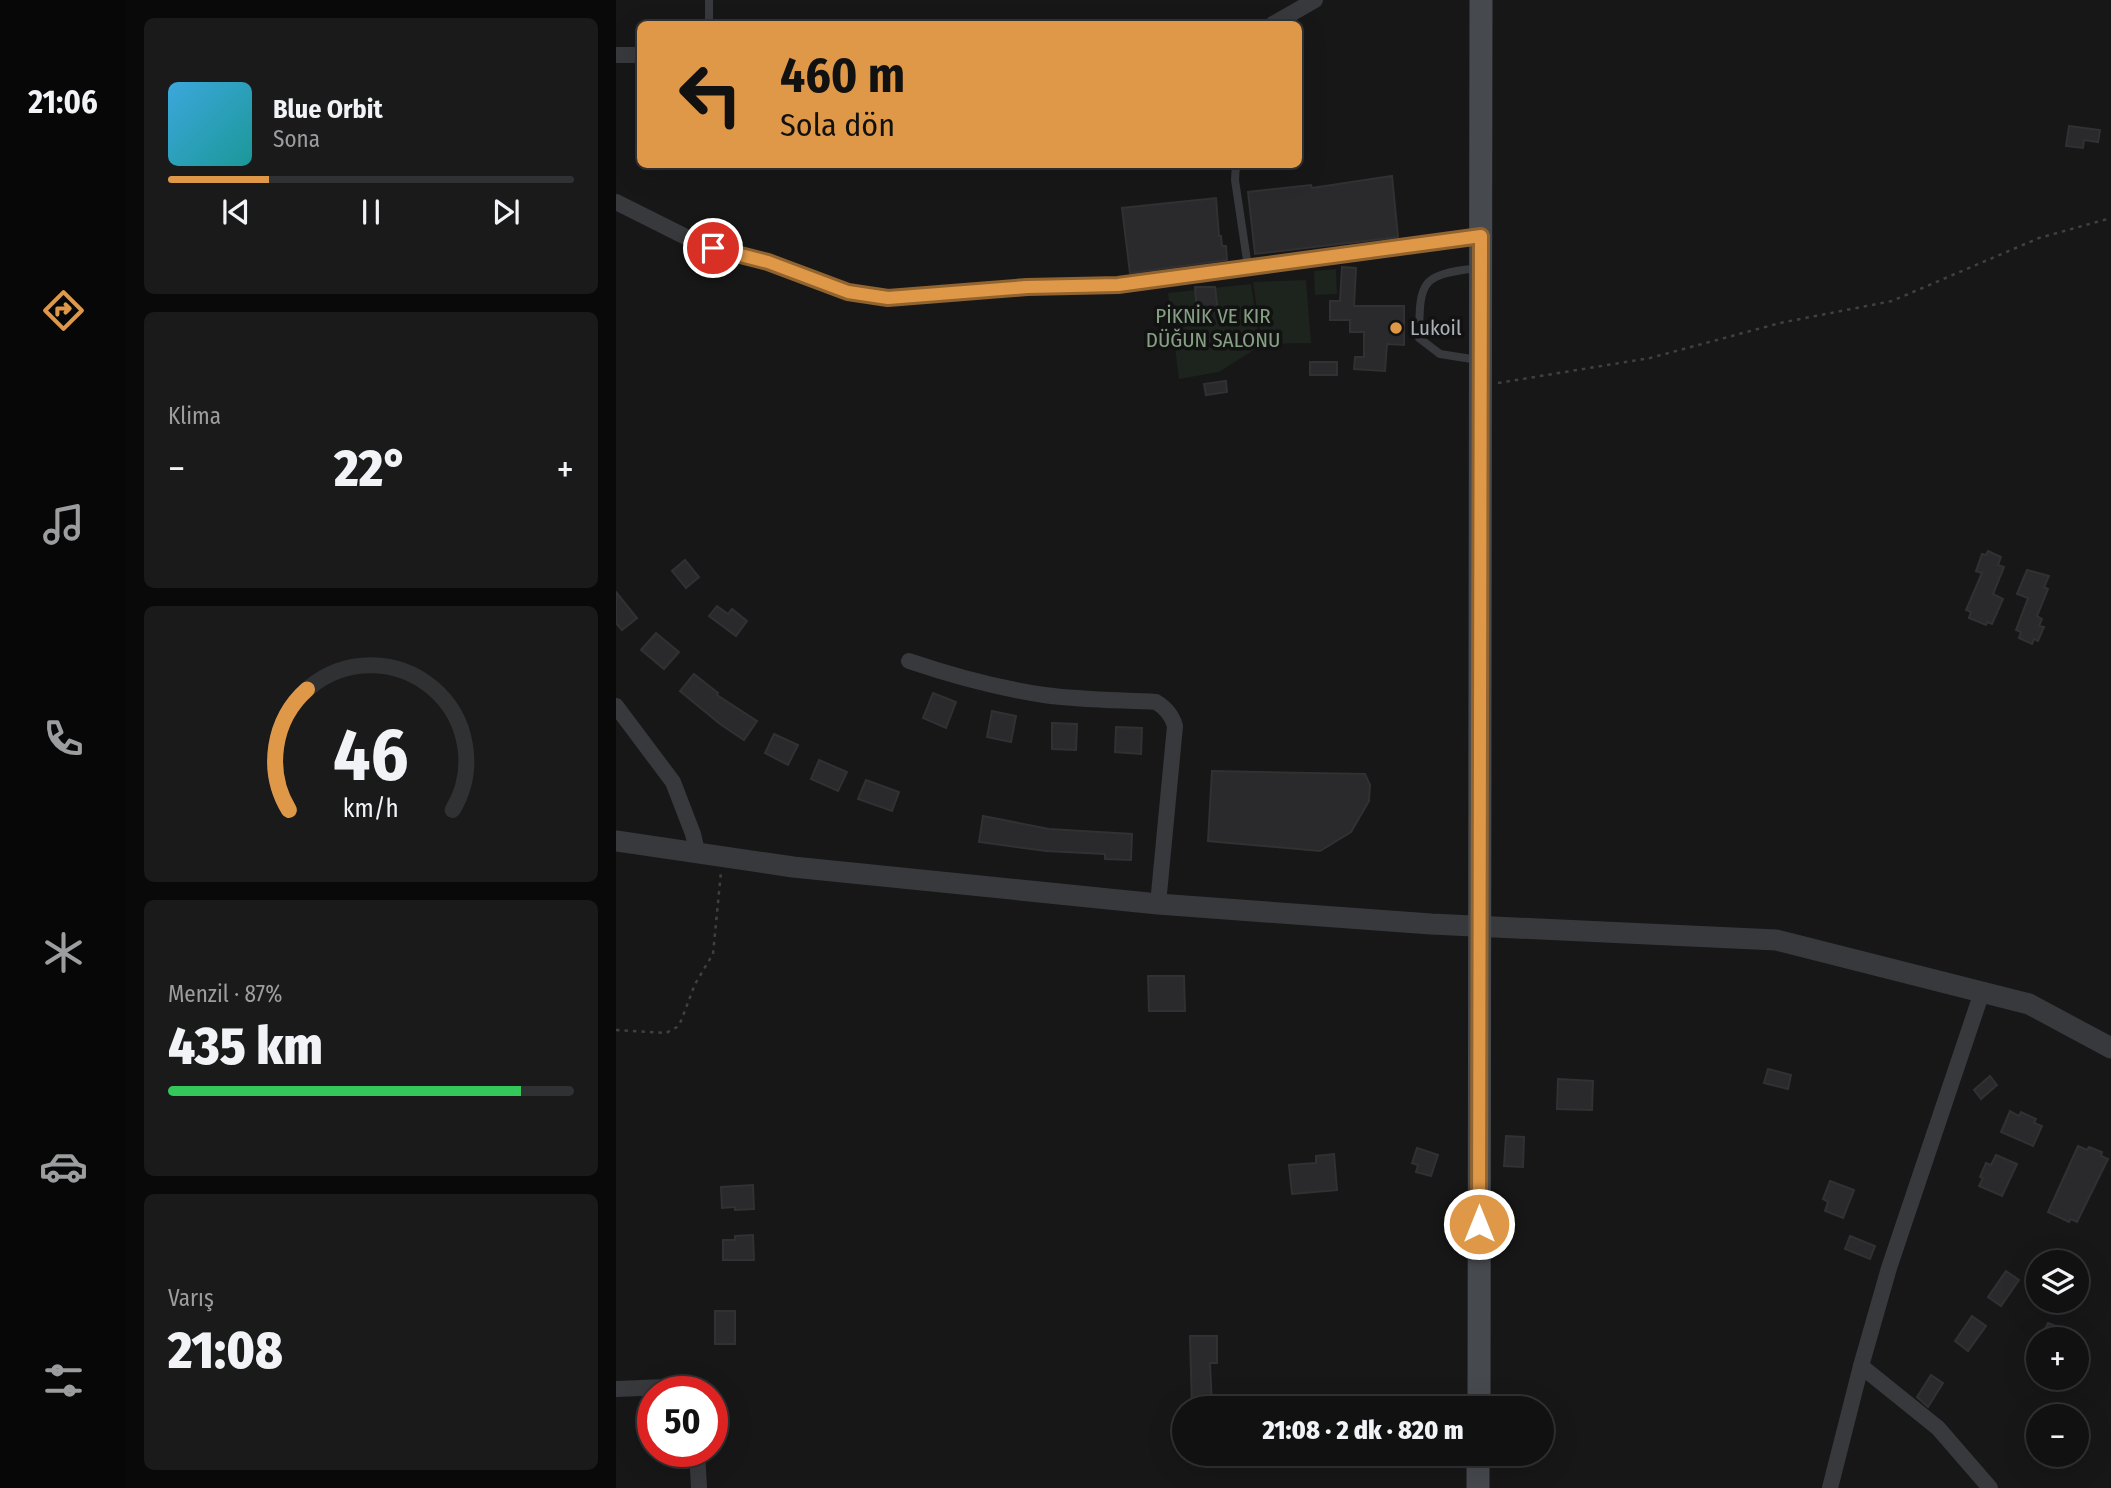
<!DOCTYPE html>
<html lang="tr">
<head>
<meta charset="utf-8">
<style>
  :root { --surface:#111112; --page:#1a1a1b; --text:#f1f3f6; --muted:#9c9d9f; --line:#303132; --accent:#df9848 }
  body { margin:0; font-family:"Fira Sans Condensed",sans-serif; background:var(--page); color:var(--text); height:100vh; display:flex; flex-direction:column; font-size:26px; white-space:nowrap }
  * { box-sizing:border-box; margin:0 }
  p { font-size:23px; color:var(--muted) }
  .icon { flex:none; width:38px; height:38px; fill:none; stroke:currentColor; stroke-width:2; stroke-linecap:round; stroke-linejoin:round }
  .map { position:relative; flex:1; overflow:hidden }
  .panel { display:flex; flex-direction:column; gap:18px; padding:18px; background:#09090a; width:490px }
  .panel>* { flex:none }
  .hud { position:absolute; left:21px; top:21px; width:665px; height:147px; border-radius:10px; box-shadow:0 7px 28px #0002,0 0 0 2px var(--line); background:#df9848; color:#111; overflow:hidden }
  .controls { position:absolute; left:1410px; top:1250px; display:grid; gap:14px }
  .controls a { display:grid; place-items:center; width:63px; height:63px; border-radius:50%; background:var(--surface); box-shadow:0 7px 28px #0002,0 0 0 2px var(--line); font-size:35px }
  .speed { position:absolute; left:21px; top:1376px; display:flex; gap:14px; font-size:35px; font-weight:700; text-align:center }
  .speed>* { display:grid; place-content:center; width:91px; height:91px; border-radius:50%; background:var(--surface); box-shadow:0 7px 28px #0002,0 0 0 2px var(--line); line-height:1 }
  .speed .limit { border:10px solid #d22; background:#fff; color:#111 }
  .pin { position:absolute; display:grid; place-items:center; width:60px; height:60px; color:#fff; margin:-30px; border:4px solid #fff; border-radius:50%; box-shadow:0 2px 7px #0007 }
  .me { position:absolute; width:77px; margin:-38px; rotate:0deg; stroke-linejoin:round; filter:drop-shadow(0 0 5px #0008) }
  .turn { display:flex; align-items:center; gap:24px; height:147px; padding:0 28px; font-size:32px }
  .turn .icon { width:91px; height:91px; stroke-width:2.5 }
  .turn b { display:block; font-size:49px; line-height:60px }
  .big { font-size:52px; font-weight:800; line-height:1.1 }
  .panel .card { flex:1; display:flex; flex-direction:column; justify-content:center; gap:10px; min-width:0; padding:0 24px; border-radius:10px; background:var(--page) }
  .panel .dial { align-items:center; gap:0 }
  .dial svg { height:182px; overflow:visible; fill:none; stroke:var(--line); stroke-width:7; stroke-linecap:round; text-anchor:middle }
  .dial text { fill:var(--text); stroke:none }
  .song { display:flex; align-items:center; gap:21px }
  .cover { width:84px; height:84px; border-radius:10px; background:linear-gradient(135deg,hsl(200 70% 55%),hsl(180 70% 35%)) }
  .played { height:7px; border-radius:4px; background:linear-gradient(90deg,var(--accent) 25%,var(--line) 25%) }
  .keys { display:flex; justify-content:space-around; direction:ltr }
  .heat { display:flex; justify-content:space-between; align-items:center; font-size:38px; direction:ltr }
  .charge { height:10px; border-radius:5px; background:linear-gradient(90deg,#34c759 87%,var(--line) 0) }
  .trip { position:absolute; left:556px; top:1396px; width:382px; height:70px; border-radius:35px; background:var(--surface); box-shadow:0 7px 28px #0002,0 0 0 2px var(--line); font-weight:800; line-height:70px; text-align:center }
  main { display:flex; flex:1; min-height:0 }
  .dock { display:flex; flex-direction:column; width:126px; justify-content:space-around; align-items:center; background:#070707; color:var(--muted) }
  .dock .icon { width:49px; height:49px }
  .dock .on { color:var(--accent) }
  .dock b { font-size:32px; color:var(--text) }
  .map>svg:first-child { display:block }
  .green { fill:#1d231d }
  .building { fill:#2a2a2c; stroke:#313134; stroke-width:2 }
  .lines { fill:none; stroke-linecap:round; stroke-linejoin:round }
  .path { stroke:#3e4044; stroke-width:2.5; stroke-dasharray:3.5 5; stroke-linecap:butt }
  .service { stroke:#38393d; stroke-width:8 }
  .minor { stroke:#38393d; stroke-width:16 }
  .tertiary { stroke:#38393d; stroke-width:21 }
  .secondary { stroke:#46494d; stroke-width:23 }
  .route-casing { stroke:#91632f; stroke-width:18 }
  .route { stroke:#df9848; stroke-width:12 }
  .poi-dot { fill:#df9848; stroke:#121213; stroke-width:2.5 }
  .labels { text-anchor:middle; stroke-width:7; stroke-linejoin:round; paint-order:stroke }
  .park-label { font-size:21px; fill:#85a083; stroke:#121213 }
  .poi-label { font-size:21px; fill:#aab0b7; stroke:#121213; text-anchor:start }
</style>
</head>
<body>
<main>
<nav class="dock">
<b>21:06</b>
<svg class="icon on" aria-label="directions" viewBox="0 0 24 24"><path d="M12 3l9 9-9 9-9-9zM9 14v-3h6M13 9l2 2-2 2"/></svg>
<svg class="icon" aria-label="music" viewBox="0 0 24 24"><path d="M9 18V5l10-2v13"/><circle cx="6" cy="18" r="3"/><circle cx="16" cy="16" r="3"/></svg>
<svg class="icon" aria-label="phone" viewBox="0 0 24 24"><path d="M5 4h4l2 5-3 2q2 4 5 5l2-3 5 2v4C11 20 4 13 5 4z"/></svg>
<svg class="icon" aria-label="climate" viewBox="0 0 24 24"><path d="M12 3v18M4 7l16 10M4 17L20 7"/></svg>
<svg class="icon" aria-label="car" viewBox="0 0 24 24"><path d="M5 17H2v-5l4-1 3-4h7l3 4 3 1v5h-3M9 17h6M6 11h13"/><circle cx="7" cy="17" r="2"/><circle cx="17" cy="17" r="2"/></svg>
<svg class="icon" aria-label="filters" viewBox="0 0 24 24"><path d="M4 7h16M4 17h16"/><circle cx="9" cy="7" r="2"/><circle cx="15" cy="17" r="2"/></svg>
</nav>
<section class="panel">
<div class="card">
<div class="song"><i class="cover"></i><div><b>Blue Orbit</b><p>Sona</p></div></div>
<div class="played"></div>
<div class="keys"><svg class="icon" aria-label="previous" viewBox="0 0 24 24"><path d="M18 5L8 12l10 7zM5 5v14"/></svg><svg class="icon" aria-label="pause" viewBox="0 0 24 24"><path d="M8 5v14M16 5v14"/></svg><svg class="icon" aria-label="next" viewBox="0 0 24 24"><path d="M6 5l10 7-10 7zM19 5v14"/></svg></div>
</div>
<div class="card"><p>Klima</p>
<div class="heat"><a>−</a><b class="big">22°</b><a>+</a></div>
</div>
<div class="card dial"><svg viewBox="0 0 100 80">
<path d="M14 69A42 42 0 1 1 86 69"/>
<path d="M14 69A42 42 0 0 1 22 16" stroke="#df9848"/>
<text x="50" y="56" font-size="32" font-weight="700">46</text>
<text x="50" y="72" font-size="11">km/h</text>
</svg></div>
<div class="card"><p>Menzil · 87%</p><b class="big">435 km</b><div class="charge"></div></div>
<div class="card"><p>Varış</p><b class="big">21:08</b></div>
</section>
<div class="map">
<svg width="1495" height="1488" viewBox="0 0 1495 1488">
  <rect width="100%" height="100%" fill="#171718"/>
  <g class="green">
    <polygon points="720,269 721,294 699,295 698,271"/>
    <polygon points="690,280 695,343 646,344 637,282"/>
    <polygon points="635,284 644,346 603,372 563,379 552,293"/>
  </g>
  <g class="building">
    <polygon points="1453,126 1484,130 1482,142 1468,140 1467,148 1450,146"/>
    <polygon points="776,176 782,237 639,254 632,192 695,185 696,188"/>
    <polygon points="600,198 603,236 605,236 606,246 610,246 611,260 514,273 506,208"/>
    <polygon points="726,267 740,268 738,306 788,306 788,345 771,344 769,371 738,369 739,357 748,357 748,332 734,332 734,320 714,320 714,301 724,301"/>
    <polygon points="579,287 599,287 602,312 581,314"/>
    <rect x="694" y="362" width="27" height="13"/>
    <polygon points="610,381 611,392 590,395 588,384"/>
    <polygon points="1372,551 1385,557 1382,565 1388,567 1377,594 1387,599 1376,624 1371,622 1370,625 1353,618 1355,612 1350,610 1366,573 1360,571 1366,554 1370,555"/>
    <polygon points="69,560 83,577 70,588 56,571"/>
    <polygon points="1411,570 1433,576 1428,587 1432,589 1421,616 1426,619 1423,626 1428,627 1422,641 1418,639 1416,644 1403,638 1405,632 1400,630 1412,598 1401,594"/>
    <polygon points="0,592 21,618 6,630 0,623"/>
    <polygon points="101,606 112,614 116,609 131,621 120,636 93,616"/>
    <polygon points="40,633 63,652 48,669 25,650"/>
    <polygon points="78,674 102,693 101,695 141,721 128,740 104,724 64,691"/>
    <polygon points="317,693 340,702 330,728 307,718"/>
    <polygon points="376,711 400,716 395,742 371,737"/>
    <polygon points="436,723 461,724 460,750 436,749"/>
    <polygon points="500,727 526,728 525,754 499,752"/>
    <polygon points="158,734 182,745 172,765 149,753"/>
    <polygon points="203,760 231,772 222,791 195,779"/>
    <polygon points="596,771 749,774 754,785 753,801 735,832 704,851 592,841"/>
    <polygon points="250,780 283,792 276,811 242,799"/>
    <polygon points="367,816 433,829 516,834 515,860 489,859 489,854 430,851 363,842"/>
    <polygon points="532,976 568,976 569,1011 533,1011"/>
    <polygon points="1152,1069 1175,1075 1172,1089 1148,1083"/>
    <polygon points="1374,1076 1381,1085 1365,1099 1358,1090"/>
    <polygon points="942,1079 977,1081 976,1110 941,1109"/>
    <polygon points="1394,1111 1403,1116 1405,1112 1420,1119 1418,1123 1426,1126 1417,1146 1385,1132"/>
    <polygon points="890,1136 908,1137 907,1167 888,1166"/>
    <polygon points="1462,1146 1471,1150 1473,1147 1486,1152 1485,1156 1492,1159 1461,1222 1455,1219 1453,1222 1432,1212"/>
    <polygon points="801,1148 822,1155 815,1176 800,1172 802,1165 796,1163"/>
    <polygon points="718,1154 721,1190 676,1194 673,1165 700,1163 700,1156"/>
    <polygon points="1380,1155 1401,1164 1386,1196 1363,1186 1367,1178 1364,1177 1370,1163 1375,1165"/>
    <polygon points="1214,1181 1238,1190 1227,1218 1209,1211 1212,1202 1207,1199"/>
    <polygon points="137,1185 138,1209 119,1210 119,1207 106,1208 105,1187"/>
    <polygon points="137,1235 138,1260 107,1260 107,1240 119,1240 119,1236"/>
    <polygon points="1234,1236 1259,1246 1254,1259 1229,1249"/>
    <polygon points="1390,1271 1403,1280 1385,1306 1372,1297"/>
    <rect x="99" y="1311" width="20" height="33"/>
    <polygon points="1356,1316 1370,1326 1352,1351 1339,1341"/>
    <polygon points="1432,1323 1450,1330 1446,1339 1424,1339"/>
    <polygon points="574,1336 601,1336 601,1363 594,1363 596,1408 576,1408"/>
    <polygon points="1315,1375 1327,1383 1312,1407 1301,1397"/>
  </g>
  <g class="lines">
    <g class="path">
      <polyline points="882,383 1034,358 1164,323 1276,301 1423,238 1495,218"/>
      <polyline points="0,1030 50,1033 61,1027 65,1021 79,984 97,954 105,872"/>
    </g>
    <g class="service">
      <polyline points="93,24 93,0"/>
      <polyline points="620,164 619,180 632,267"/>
      <path d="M862,360L824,354L803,338C804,281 803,275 862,268"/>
    </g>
    <g class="minor">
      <polyline points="657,24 699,0"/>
      <polyline points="0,55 24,55"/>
      <polyline points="0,202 84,244 152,262 232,292 272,298 411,287 502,285 865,236"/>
      <path d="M293,661C337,676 382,688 428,695C465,700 503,700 540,702C550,708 556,715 559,726L542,904"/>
      <polyline points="0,706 57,782 77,834 82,855"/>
      <polyline points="1245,1366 1273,1268 1366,992"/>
      <polyline points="0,1389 74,1386 75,1391"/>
      <polyline points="81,1451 83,1488"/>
      <polyline points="1214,1488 1245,1366 1322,1428 1374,1488"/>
    </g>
    <polyline class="tertiary" points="0,841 177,867 542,904 815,924 1160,940 1413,1004 1495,1048"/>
    <g class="secondary">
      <polyline points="863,1409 865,0"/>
      <polyline points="862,1488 862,1454"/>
    </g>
  </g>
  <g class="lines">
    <defs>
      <polyline id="route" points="97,248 152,262 232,292 272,298 411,287 502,285 865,236 863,1224"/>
    </defs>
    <use href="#route" class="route-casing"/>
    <use href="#route" class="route"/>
  </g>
  <circle class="poi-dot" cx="780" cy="328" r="7"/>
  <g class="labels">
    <g class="park-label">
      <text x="597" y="323">PİKNİK VE KIR<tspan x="597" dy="24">DÜĞUN SALONU</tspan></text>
    </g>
    <g class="poi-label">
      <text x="794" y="335">Lukoil</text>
    </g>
  </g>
</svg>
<div class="controls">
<a><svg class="icon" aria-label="layers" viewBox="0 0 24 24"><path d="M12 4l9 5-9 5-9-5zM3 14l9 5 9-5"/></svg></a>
<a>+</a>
<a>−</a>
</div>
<div class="speed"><div class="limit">50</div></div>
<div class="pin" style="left:97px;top:248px;background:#d93025"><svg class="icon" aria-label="arrive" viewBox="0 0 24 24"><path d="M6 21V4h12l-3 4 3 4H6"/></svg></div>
<svg class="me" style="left:863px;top:1224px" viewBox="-20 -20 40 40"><circle r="17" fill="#df9848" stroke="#fff" stroke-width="3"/><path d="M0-11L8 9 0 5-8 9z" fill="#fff"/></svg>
<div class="trip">21:08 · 2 dk · 820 m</div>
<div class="hud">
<div class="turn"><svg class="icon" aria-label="left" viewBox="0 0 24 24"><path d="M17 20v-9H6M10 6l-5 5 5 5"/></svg><div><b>460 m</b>Sola dön</div></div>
</div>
</div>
</main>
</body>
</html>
